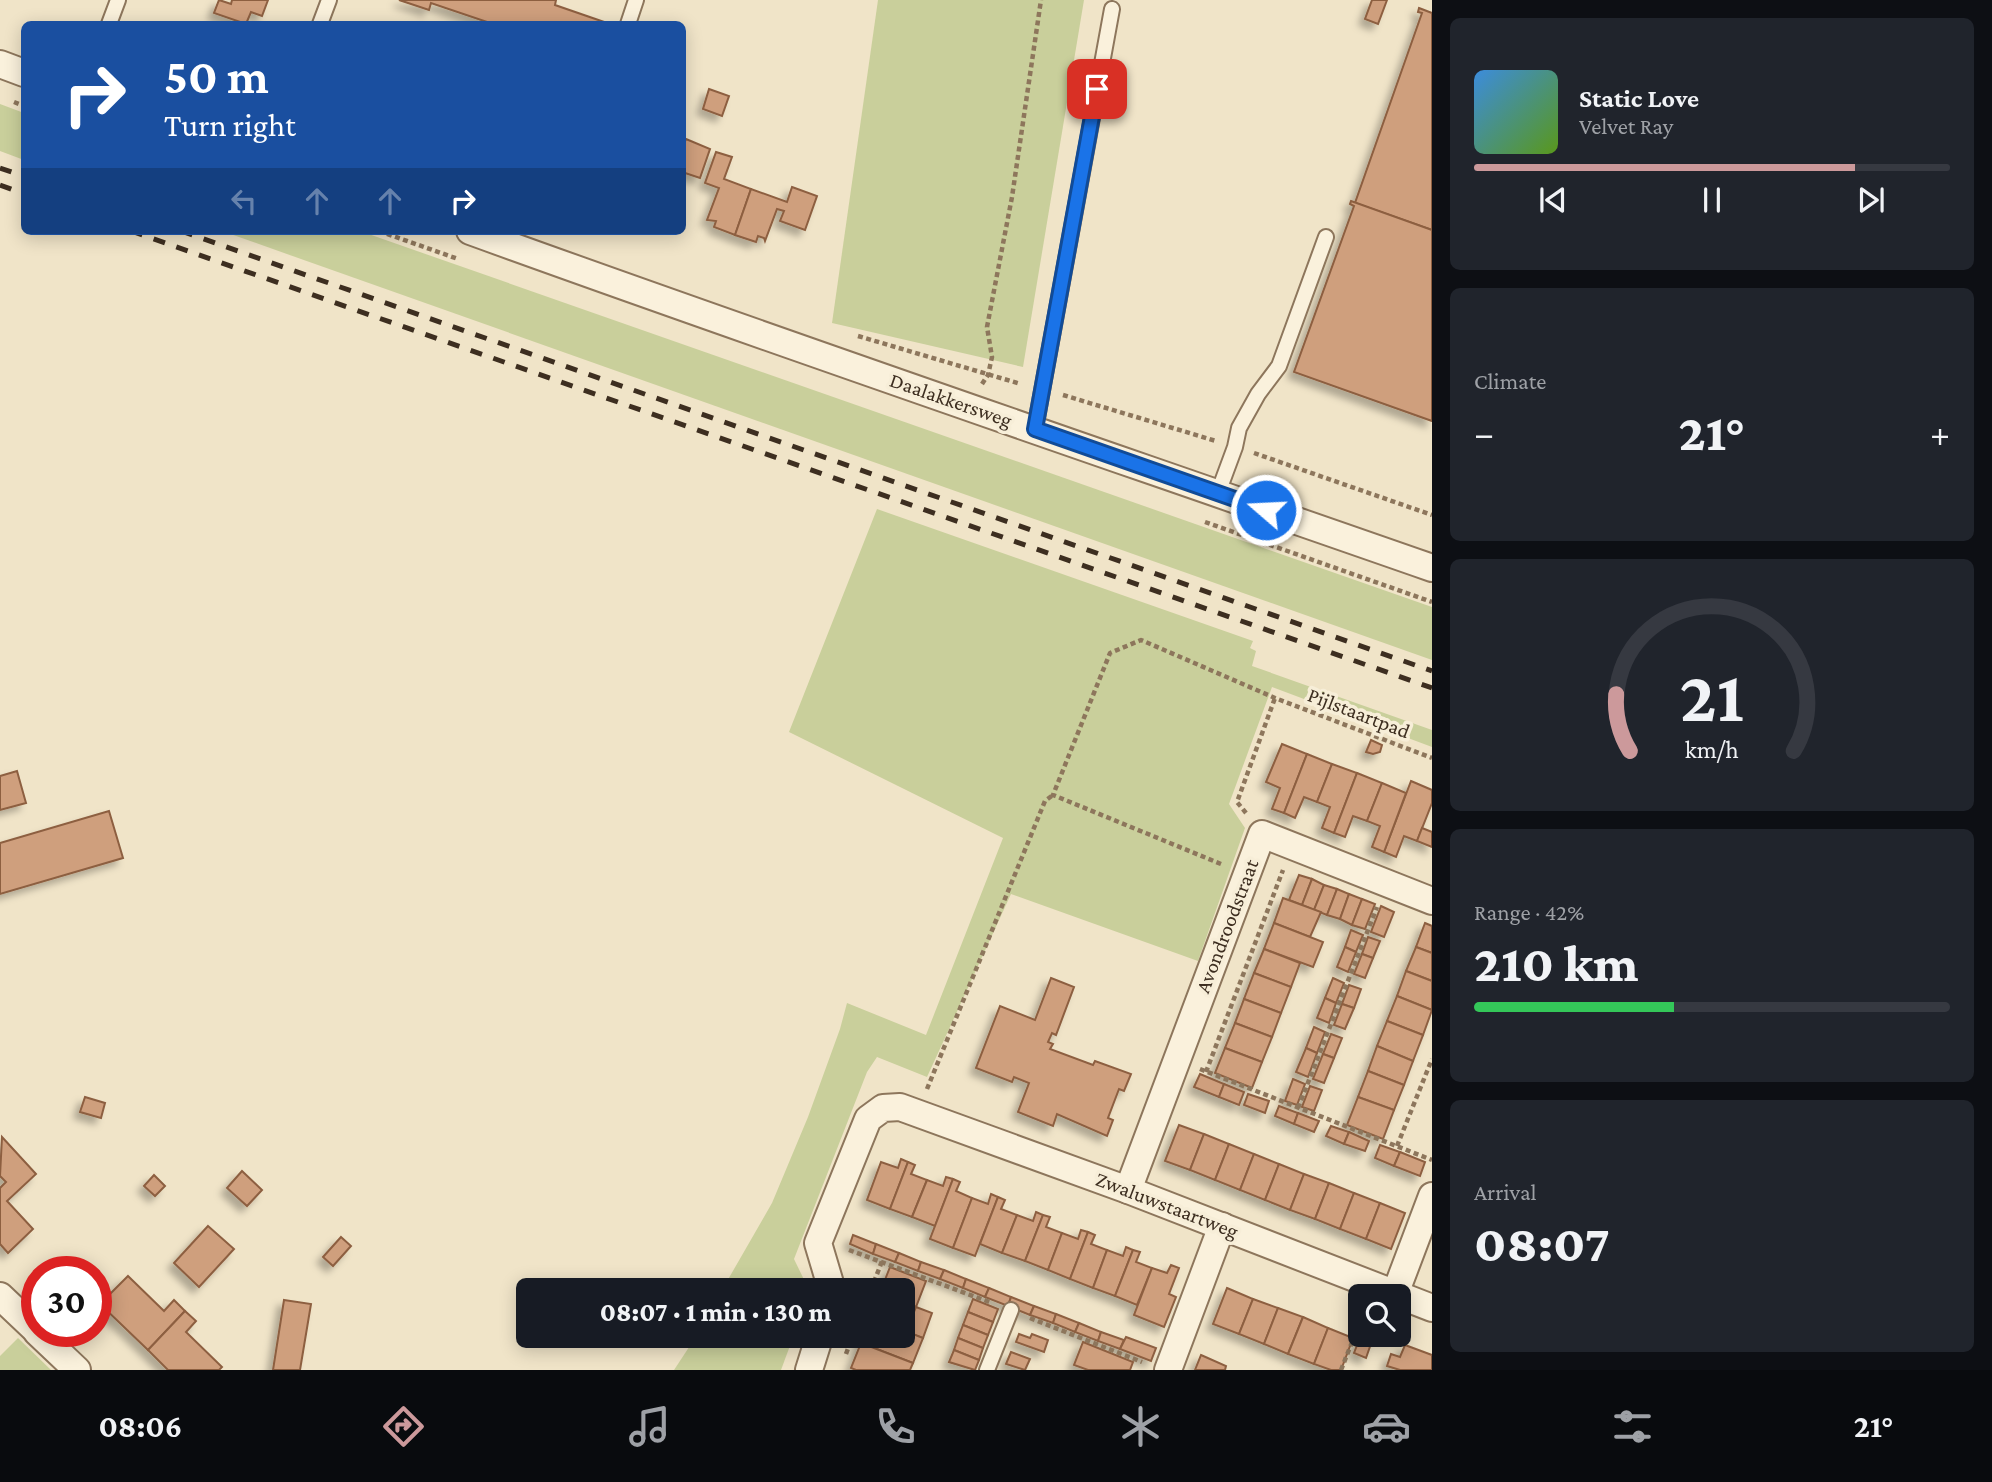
<!DOCTYPE html>
<html lang="en">
<head>
<meta charset="utf-8">
<style>
  :root { --surface:#171b24; --page:#20242c; --text:#f1f3f6; --muted:#9ea1a6; --line:#363941; --accent:#cc999b }
  body { margin:0; font-family:"Crimson Pro",serif; background:var(--page); color:var(--text); height:100vh; display:flex; flex-direction:column; font-size:26px; white-space:nowrap }
  * { box-sizing:border-box; margin:0 }
  p { font-size:23px; color:var(--muted) }
  .icon { flex:none; width:38px; height:38px; fill:none; stroke:currentColor; stroke-width:2; stroke-linecap:round; stroke-linejoin:round }
  .map { position:relative; flex:1; overflow:hidden }
  .panel { display:flex; flex-direction:column; gap:18px; padding:18px; background:#0d0f14; width:560px }
  .panel>* { flex:none }
  .guide { position:absolute; left:21px; top:21px; width:665px; height:214px; border-radius:10px; box-shadow:0 4px 18px #0003; background:#1a4fa0; color:#fff; overflow:hidden }
  .buttons { position:absolute; left:1348px; top:1284px; display:grid; gap:14px }
  .buttons a { display:grid; place-items:center; width:63px; height:63px; border-radius:10px; background:var(--surface); box-shadow:0 4px 18px #0003; font-size:35px }
  .speed { position:absolute; left:21px; top:1256px; display:flex; gap:14px; font-size:35px; font-weight:700; text-align:center }
  .speed>* { display:grid; place-content:center; width:91px; height:91px; border-radius:50%; background:var(--surface); box-shadow:0 4px 18px #0003; line-height:1 }
  .speed .limit { border:10px solid #d22; background:#fff; color:#111 }
  .pin { position:absolute; display:grid; place-items:center; width:60px; height:60px; color:#fff; margin:-30px; border-radius:14px; box-shadow:0 4px 10px #0006 }
  .me { position:absolute; width:77px; margin:-38px; rotate:289deg; stroke-linejoin:round; filter:drop-shadow(0 0 5px #0008) }
  .turn { display:flex; align-items:center; gap:24px; height:147px; padding:0 28px; font-size:32px }
  .turn .icon { width:91px; height:91px; stroke-width:2.5 }
  .turn b { display:block; font-size:49px; line-height:60px }
  .lanes { display:flex; align-items:center; height:66px; padding:0 28px; background:#0003; justify-content:center; gap:35px; direction:ltr }
  .lanes .off { opacity:.35 }
  .big { font-size:52px; font-weight:800; line-height:1.1 }
  .panel .widget { flex:1; display:flex; flex-direction:column; justify-content:center; gap:10px; min-width:0; padding:0 24px; border-radius:10px; background:var(--page) }
  .panel .dial { align-items:center; gap:0 }
  .dial svg { height:182px; overflow:visible; fill:none; stroke:var(--line); stroke-width:7; stroke-linecap:round; text-anchor:middle }
  .dial text { fill:var(--text); stroke:none }
  .song { display:flex; align-items:center; gap:21px }
  .cover { width:84px; height:84px; border-radius:10px; background:linear-gradient(135deg,hsl(210 70% 55%),hsl(90 70% 35%)) }
  .played { height:7px; border-radius:4px; background:linear-gradient(90deg,var(--accent) 80%,var(--line) 80%) }
  .keys { display:flex; justify-content:space-around; direction:ltr }
  .heat { display:flex; justify-content:space-between; align-items:center; font-size:38px; direction:ltr }
  .charge { height:10px; border-radius:5px; background:linear-gradient(90deg,#34c759 42%,var(--line) 0) }
  .trip { position:absolute; left:516px; top:1278px; width:399px; height:70px; border-radius:10px; background:var(--surface); box-shadow:0 4px 18px #0003; font-weight:800; line-height:70px; text-align:center }
  .tabs { display:flex; height:112px; justify-content:space-around; align-items:center; background:#090b0e; color:var(--muted) }
  .tabs .icon { width:49px; height:49px }
  .tabs .selected { color:var(--accent) }
  .tabs b { font-size:32px; color:var(--text) }
  main { display:flex; flex:1; min-height:0 }
  .map>svg:first-child { display:block }
  .green { fill:#c9cf9b }
  .building { fill:#cf9f7d; stroke:#8d5f41; stroke-width:2; filter:url(#shadow) }
  .lines { fill:none; stroke-linecap:round; stroke-linejoin:round }
  .service-casing { stroke:#8d765c; stroke-width:18 }
  .minor-casing { stroke:#8d765c; stroke-width:30 }
  .path { stroke:#8d765c; stroke-width:4.5; stroke-dasharray:5 3.5; stroke-linecap:butt }
  .service { stroke:#faf1dc; stroke-width:14 }
  .minor { stroke:#faf1dc; stroke-width:26 }
  .rail { stroke:#3d2e20; stroke-width:5; stroke-dasharray:12 12; stroke-linecap:butt }
  .route-casing { stroke:#114b97; stroke-width:18 }
  .route { stroke:#1a73e8; stroke-width:12 }
  .labels { text-anchor:middle; stroke-width:7; stroke-linejoin:round; paint-order:stroke }
  .street-label { font-size:21px; fill:#3d2e20; stroke:#f7eed8 }
</style>
</head>
<body>
<main>
<div class="map">
<svg width="1432" height="1370" viewBox="0 0 1432 1370">
  <defs>
    <filter id="shadow"><feDropShadow dx="-6" dy="6" stdDeviation="3.5" flood-color="#0004"/></filter>
  </defs>
  <rect width="100%" height="100%" fill="#f0e4c8"/>
  <g class="green">
    <polygon points="878,0 1084,0 1023,367 832,323"/>
    <polygon points="0,104 24,113 24,160 0,151"/>
    <polygon points="222,231 360,231 1432,607 1432,660"/>
    <polygon points="877,509 1253,641 1250,648 1256,651 1252,666 1432,730 1432,747 1272,687 1229,804 1245,828 1198,961 1011,894 927,1077 877,1057 867,1072 794,1259 809,1290 722,1290 772,1203 808,1117 840,1029 847,1003 926,1035 1003,838 789,732"/>
    <polygon points="697,1335 794,1335 781,1370 674,1370"/>
    <polygon points="18,1338 51,1370 0,1370 0,1356"/>
  </g>
  <g class="building">
    <polygon points="219,0 231,4 232,0 268,0 262,16 251,12 246,24 214,13"/>
    <polygon points="399,0 556,0 555,5 610,24 493,24 431,3 429,10"/>
    <polygon points="1372,0 1387,0 1378,24 1365,19"/>
    <polygon points="1419,8 1432,13 1432,230 1355,203 1422,13 1418,12"/>
    <polygon points="709,89 729,96 722,116 703,109"/>
    <polygon points="686,139 710,149 700,178 682,172 682,148"/>
    <polygon points="716,152 732,157 724,179 751,189 735,235 714,227 716,221 707,220 719,188 705,183"/>
    <polygon points="792,187 817,196 805,230 780,221 784,211 777,209 765,241 764,238 758,236 756,242 735,235 751,189 787,202"/>
    <polygon points="1351,201 1432,230 1432,421 1294,372 1354,206 1350,204"/>
    <polygon points="1371,740 1382,745 1380,752 1373,754 1366,752"/>
    <polygon points="1282,744 1307,754 1284,813 1272,809 1280,788 1266,782"/>
    <polygon points="1307,754 1332,764 1317,802 1304,797 1295,818 1284,813"/>
    <polygon points="1332,764 1357,773 1334,833 1322,828 1330,807 1317,802"/>
    <polygon points="17,771 26,803 0,810 0,776"/>
    <polygon points="1357,773 1382,783 1367,821 1353,816 1345,837 1334,833"/>
    <polygon points="1411,781 1432,790 1432,803 1417,841 1404,836 1396,857 1384,852"/>
    <polygon points="1382,783 1406,793 1384,852 1372,847 1380,826 1367,821"/>
    <polygon points="109,811 123,858 0,894 0,843"/>
    <polygon points="1422,828 1432,832 1432,847 1417,841"/>
    <polygon points="1299,875 1312,879 1302,905 1289,900"/>
    <polygon points="1312,879 1324,885 1314,910 1302,905"/>
    <polygon points="1324,885 1337,889 1327,915 1314,910"/>
    <polygon points="1337,889 1349,894 1340,919 1327,915"/>
    <polygon points="1349,894 1362,899 1352,925 1340,919"/>
    <polygon points="1283,898 1321,912 1310,937 1274,923"/>
    <polygon points="1362,899 1375,904 1365,929 1352,925"/>
    <polygon points="1381,906 1394,912 1384,937 1371,932"/>
    <polygon points="1274,923 1323,942 1313,967 1264,949"/>
    <polygon points="1425,923 1432,926 1432,953 1416,947"/>
    <polygon points="1351,930 1363,935 1356,952 1345,947"/>
    <polygon points="1368,937 1380,941 1373,958 1362,954"/>
    <polygon points="1345,947 1356,952 1348,972 1337,967"/>
    <polygon points="1416,947 1432,953 1432,981 1406,971"/>
    <polygon points="1264,949 1300,963 1291,987 1254,973"/>
    <polygon points="1362,954 1373,958 1365,978 1354,974"/>
    <polygon points="1406,971 1432,981 1432,1010 1397,996"/>
    <polygon points="1254,973 1291,987 1281,1013 1244,999"/>
    <polygon points="1051,978 1074,987 1056,1035 1052,1033 1048,1042 1053,1044 1050,1049 1093,1065 1095,1061 1131,1074 1124,1091 1119,1089 1108,1118 1113,1120 1107,1136 1057,1114 1053,1126 1018,1112 1029,1083 1014,1077 1012,1082 976,1068 1000,1006 1035,1020"/>
    <polygon points="1333,978 1344,983 1336,1003 1325,998"/>
    <polygon points="1349,985 1361,989 1354,1008 1342,1004"/>
    <polygon points="1397,996 1432,1010 1423,1035 1387,1021"/>
    <polygon points="1325,998 1336,1003 1329,1023 1317,1018"/>
    <polygon points="1244,999 1281,1013 1272,1037 1235,1023"/>
    <polygon points="1342,1004 1354,1008 1345,1029 1334,1025"/>
    <polygon points="1387,1021 1423,1035 1413,1061 1377,1046"/>
    <polygon points="1235,1023 1272,1037 1262,1062 1225,1048"/>
    <polygon points="1314,1027 1325,1032 1317,1053 1306,1048"/>
    <polygon points="1331,1034 1342,1038 1334,1058 1323,1054"/>
    <polygon points="1377,1046 1413,1061 1404,1085 1368,1071"/>
    <polygon points="1225,1048 1262,1062 1252,1088 1215,1073"/>
    <polygon points="1306,1048 1317,1053 1308,1077 1296,1072"/>
    <polygon points="1323,1054 1334,1058 1324,1083 1313,1079"/>
    <polygon points="1368,1071 1404,1085 1394,1110 1358,1097"/>
    <polygon points="1200,1074 1224,1084 1219,1097 1194,1087"/>
    <polygon points="1293,1079 1305,1084 1297,1105 1285,1101"/>
    <polygon points="1224,1084 1244,1092 1239,1105 1219,1097"/>
    <polygon points="1310,1086 1322,1090 1314,1111 1302,1107"/>
    <polygon points="1248,1094 1269,1101 1265,1113 1244,1105"/>
    <polygon points="85,1097 105,1103 101,1118 80,1112"/>
    <polygon points="1358,1097 1394,1110 1383,1139 1347,1125"/>
    <polygon points="1279,1106 1298,1113 1294,1124 1275,1116"/>
    <polygon points="1298,1113 1319,1121 1314,1132 1294,1124"/>
    <polygon points="1179,1125 1204,1134 1190,1170 1165,1161"/>
    <polygon points="1331,1126 1349,1132 1344,1144 1326,1136"/>
    <polygon points="1349,1132 1369,1141 1365,1151 1344,1144"/>
    <polygon points="1204,1134 1229,1144 1215,1180 1190,1170"/>
    <polygon points="2,1137 36,1174 7,1201 33,1229 8,1253 0,1244 0,1188 6,1182 0,1176"/>
    <polygon points="1229,1144 1254,1154 1240,1190 1215,1180"/>
    <polygon points="1380,1145 1400,1152 1394,1166 1375,1158"/>
    <polygon points="1400,1152 1425,1162 1420,1176 1394,1166"/>
    <polygon points="1254,1154 1279,1164 1265,1200 1240,1190"/>
    <polygon points="901,1159 908,1162 890,1209 867,1200 881,1162 898,1168"/>
    <polygon points="908,1162 915,1165 911,1174 927,1180 912,1217 890,1209"/>
    <polygon points="1279,1164 1304,1174 1290,1210 1265,1200"/>
    <polygon points="242,1171 262,1190 247,1206 227,1188"/>
    <polygon points="1304,1174 1329,1183 1315,1219 1290,1210"/>
    <polygon points="154,1175 165,1186 155,1196 144,1186"/>
    <polygon points="946,1177 953,1179 935,1226 912,1217 927,1180 943,1186"/>
    <polygon points="953,1179 960,1182 956,1191 972,1198 953,1248 930,1239"/>
    <polygon points="1329,1183 1354,1193 1340,1229 1315,1219"/>
    <polygon points="1354,1193 1380,1203 1366,1239 1340,1229"/>
    <polygon points="991,1194 998,1197 975,1256 953,1248 972,1198 988,1204"/>
    <polygon points="998,1197 1005,1200 1001,1209 1017,1215 1002,1253 980,1244"/>
    <polygon points="1380,1203 1405,1213 1391,1249 1366,1239"/>
    <polygon points="1036,1212 1043,1215 1025,1261 1002,1253 1017,1215 1033,1221"/>
    <polygon points="1043,1215 1050,1217 1046,1227 1062,1233 1048,1270 1025,1261"/>
    <polygon points="208,1226 234,1249 199,1287 174,1263"/>
    <polygon points="1081,1230 1088,1232 1070,1279 1048,1270 1062,1233 1078,1239"/>
    <polygon points="1088,1232 1095,1235 1091,1244 1107,1250 1093,1288 1070,1279"/>
    <polygon points="853,1235 876,1244 873,1254 850,1244"/>
    <polygon points="341,1237 351,1246 333,1266 323,1257"/>
    <polygon points="876,1244 899,1253 895,1262 873,1254"/>
    <polygon points="1126,1247 1133,1250 1115,1296 1093,1288 1107,1250 1123,1256"/>
    <polygon points="1133,1250 1140,1252 1136,1262 1152,1268 1137,1305 1115,1296"/>
    <polygon points="899,1253 921,1262 918,1271 895,1262"/>
    <polygon points="921,1262 944,1270 940,1279 918,1271"/>
    <polygon points="1171,1265 1179,1268 1169,1294 1176,1297 1164,1327 1134,1315 1152,1268 1167,1273"/>
    <polygon points="890,1267 926,1281 916,1307 903,1302 903,1290 881,1290"/>
    <polygon points="944,1270 966,1279 963,1288 940,1279"/>
    <polygon points="128,1276 164,1311 174,1300 185,1311 148,1350 100,1304"/>
    <polygon points="966,1279 989,1288 985,1297 963,1288"/>
    <polygon points="989,1288 1011,1297 1008,1306 985,1297"/>
    <polygon points="1227,1288 1253,1299 1239,1334 1213,1324"/>
    <polygon points="1011,1297 1034,1306 1030,1315 1008,1306"/>
    <polygon points="973,1299 998,1309 993,1322 968,1312"/>
    <polygon points="1253,1299 1278,1308 1264,1344 1239,1334"/>
    <polygon points="284,1300 311,1304 300,1370 273,1370"/>
    <polygon points="903,1302 916,1307 906,1332 903,1330"/>
    <polygon points="1034,1306 1056,1314 1053,1323 1030,1315"/>
    <polygon points="916,1307 932,1313 923,1338 906,1332"/>
    <polygon points="1278,1308 1303,1317 1288,1354 1264,1344"/>
    <polygon points="185,1311 196,1321 186,1332 222,1367 219,1370 168,1370 148,1350"/>
    <polygon points="968,1312 993,1322 988,1335 963,1325"/>
    <polygon points="1056,1314 1079,1323 1075,1332 1053,1323"/>
    <polygon points="1303,1317 1328,1328 1314,1364 1288,1354"/>
    <polygon points="1079,1323 1101,1332 1098,1341 1075,1332"/>
    <polygon points="963,1325 988,1335 983,1348 958,1338"/>
    <polygon points="1328,1328 1353,1338 1341,1370 1331,1370 1314,1364"/>
    <polygon points="903,1330 923,1338 913,1363 861,1343 864,1335 903,1335"/>
    <polygon points="1101,1332 1124,1340 1120,1349 1098,1341"/>
    <polygon points="1019,1334 1030,1338 1032,1334 1048,1340 1044,1352 1016,1342"/>
    <polygon points="1361,1335 1374,1335 1366,1358 1354,1353"/>
    <polygon points="1126,1337 1156,1348 1151,1361 1120,1349"/>
    <polygon points="958,1338 983,1348 979,1360 954,1350"/>
    <polygon points="1083,1342 1133,1362 1130,1370 1088,1370 1074,1365"/>
    <polygon points="861,1343 913,1363 910,1370 856,1370 851,1368"/>
    <polygon points="1405,1345 1432,1355 1432,1370 1400,1370 1387,1366 1391,1354 1400,1357"/>
    <polygon points="954,1350 979,1360 975,1370 949,1362"/>
    <polygon points="1011,1352 1030,1359 1025,1370 1006,1364"/>
    <polygon points="1201,1355 1226,1366 1225,1370 1195,1370"/>
  </g>
  <g class="lines">
    <defs>
      <g id="service">
        <polyline points="109,24 118,0"/>
        <polyline points="320,24 329,0"/>
        <polyline points="628,24 636,0"/>
        <polyline points="1035,429 1112,9"/>
        <polyline points="1218,493 1235,447 1239,428 1258,394 1279,366 1326,237"/>
        <polyline points="987,1370 1011,1310"/>
      </g>
      <g id="minor">
        <polyline points="0,64 24,73"/>
        <path d="M470,231C790,347 1111,456 1432,568"/>
        <polyline points="1128,1190 1262,834 1432,901"/>
        <polyline points="832,1290 818,1243 868,1119 883,1108 900,1107 1128,1190 1432,1308"/>
        <polyline points="1395,1294 1432,1196"/>
        <polyline points="0,1296 37,1331"/>
        <polyline points="37,1332 77,1370"/>
        <polyline points="809,1370 820,1335"/>
        <polyline points="1168,1370 1222,1226"/>
      </g>
    </defs>
    <use href="#service" class="service-casing"/>
    <use href="#minor" class="minor-casing"/>
    <g class="path">
      <polyline points="14,102 24,106"/>
      <polyline points="379,231 458,259"/>
      <polyline points="858,336 1021,384"/>
      <polyline points="982,384 988,375 992,357 987,327 1012,197 1041,0"/>
      <polyline points="1063,395 1216,441"/>
      <polyline points="1254,453 1432,515"/>
      <polyline points="1205,522 1432,602"/>
      <polyline points="1246,813 1237,802 1275,698"/>
      <polyline points="1221,864 1053,795 1110,653 1141,640 1275,698 1432,758"/>
      <polyline points="1200,1069 1432,1160"/>
      <polyline points="1206,1072 1283,870"/>
      <polyline points="927,1089 1045,801 1053,795"/>
      <polyline points="1298,1108 1377,907"/>
      <polyline points="1397,1146 1432,1059"/>
      <polyline points="849,1250 992,1303"/>
      <polyline points="871,1290 882,1261"/>
      <polyline points="1030,1318 1142,1362"/>
      <polyline points="846,1354 853,1335"/>
      <polyline points="1341,1370 1360,1322"/>
    </g>
    <use href="#service" class="service"/>
    <use href="#minor" class="minor"/>
    <g class="rail">
      <polyline points="0,168 24,176"/>
      <polyline points="0,185 24,194"/>
      <polyline points="131,231 1432,688"/>
      <polyline points="181,231 1432,671"/>
    </g>
  </g>
  <g class="lines">
    <defs>
      <polyline id="route" points="1097,89 1035,429 1266,510"/>
    </defs>
    <use href="#route" class="route-casing"/>
    <use href="#route" class="route"/>
  </g>
  <g class="labels">
    <g class="street-label">
      <text transform="translate(951 400) rotate(19)" y="7">Daalakkersweg</text>
      <text transform="translate(1359 713) rotate(21)" y="7">Pijlstaartpad</text>
      <text transform="translate(1227 926) rotate(-69)" y="7">Avondroodstraat</text>
      <text transform="translate(1167 1205) rotate(21)" y="7">Zwaluwstaartweg</text>
    </g>
  </g>
</svg>
<div class="buttons">
<a><svg class="icon" aria-label="search" viewBox="0 0 24 24"><circle cx="10" cy="10" r="6"/><path d="M15 15l6 6"/></svg></a>
</div>
<div class="speed"><div class="limit">30</div></div>
<div class="pin" style="left:1097px;top:89px;background:#d93025"><svg class="icon" aria-label="arrive" viewBox="0 0 24 24"><path d="M6 21V4h12l-3 4 3 4H6"/></svg></div>
<svg class="me" style="left:1266px;top:510px" viewBox="-20 -20 40 40"><circle r="17" fill="#1a73e8" stroke="#fff" stroke-width="3"/><path d="M0-11L8 9 0 5-8 9z" fill="#fff"/></svg>
<div class="trip">08:07 · 1 min · 130 m</div>
<div class="guide">
<div class="turn"><svg class="icon" aria-label="right" viewBox="0 0 24 24"><path d="M7 20v-9h11M14 6l5 5-5 5"/></svg><div><b>50 m</b>Turn right</div></div>
<div class="lanes"><svg class="icon off" aria-label="left" viewBox="0 0 24 24"><path d="M17 20v-9H6M10 6l-5 5 5 5"/></svg><svg class="icon off" aria-label="ahead" viewBox="0 0 24 24"><path d="M12 20V5M6 11l6-6 6 6"/></svg><svg class="icon off" aria-label="ahead" viewBox="0 0 24 24"><path d="M12 20V5M6 11l6-6 6 6"/></svg><svg class="icon" aria-label="right" viewBox="0 0 24 24"><path d="M7 20v-9h11M14 6l5 5-5 5"/></svg></div>
</div>
</div>
<section class="panel">
<div class="widget">
<div class="song"><i class="cover"></i><div><b>Static Love</b><p>Velvet Ray</p></div></div>
<div class="played"></div>
<div class="keys"><svg class="icon" aria-label="previous" viewBox="0 0 24 24"><path d="M18 5L8 12l10 7zM5 5v14"/></svg><svg class="icon" aria-label="pause" viewBox="0 0 24 24"><path d="M8 5v14M16 5v14"/></svg><svg class="icon" aria-label="next" viewBox="0 0 24 24"><path d="M6 5l10 7-10 7zM19 5v14"/></svg></div>
</div>
<div class="widget"><p>Climate</p>
<div class="heat"><a>−</a><b class="big">21°</b><a>+</a></div>
</div>
<div class="widget dial"><svg viewBox="0 0 100 80">
<path d="M14 69A42 42 0 1 1 86 69"/>
<path d="M14 69A42 42 0 0 1 8 44" stroke="#cc999b"/>
<text x="50" y="56" font-size="32" font-weight="700">21</text>
<text x="50" y="72" font-size="11">km/h</text>
</svg></div>
<div class="widget"><p>Range · 42%</p><b class="big">210 km</b><div class="charge"></div></div>
<div class="widget"><p>Arrival</p><b class="big">08:07</b></div>
</section>
</main>
<nav class="tabs">
<b>08:06</b>
<svg class="icon selected" aria-label="directions" viewBox="0 0 24 24"><path d="M12 3l9 9-9 9-9-9zM9 14v-3h6M13 9l2 2-2 2"/></svg>
<svg class="icon" aria-label="music" viewBox="0 0 24 24"><path d="M9 18V5l10-2v13"/><circle cx="6" cy="18" r="3"/><circle cx="16" cy="16" r="3"/></svg>
<svg class="icon" aria-label="phone" viewBox="0 0 24 24"><path d="M5 4h4l2 5-3 2q2 4 5 5l2-3 5 2v4C11 20 4 13 5 4z"/></svg>
<svg class="icon" aria-label="climate" viewBox="0 0 24 24"><path d="M12 3v18M4 7l16 10M4 17L20 7"/></svg>
<svg class="icon" aria-label="car" viewBox="0 0 24 24"><path d="M5 17H2v-5l4-1 3-4h7l3 4 3 1v5h-3M9 17h6M6 11h13"/><circle cx="7" cy="17" r="2"/><circle cx="17" cy="17" r="2"/></svg>
<svg class="icon" aria-label="filters" viewBox="0 0 24 24"><path d="M4 7h16M4 17h16"/><circle cx="9" cy="7" r="2"/><circle cx="15" cy="17" r="2"/></svg>
<b>21°</b>
</nav>
</body>
</html>
